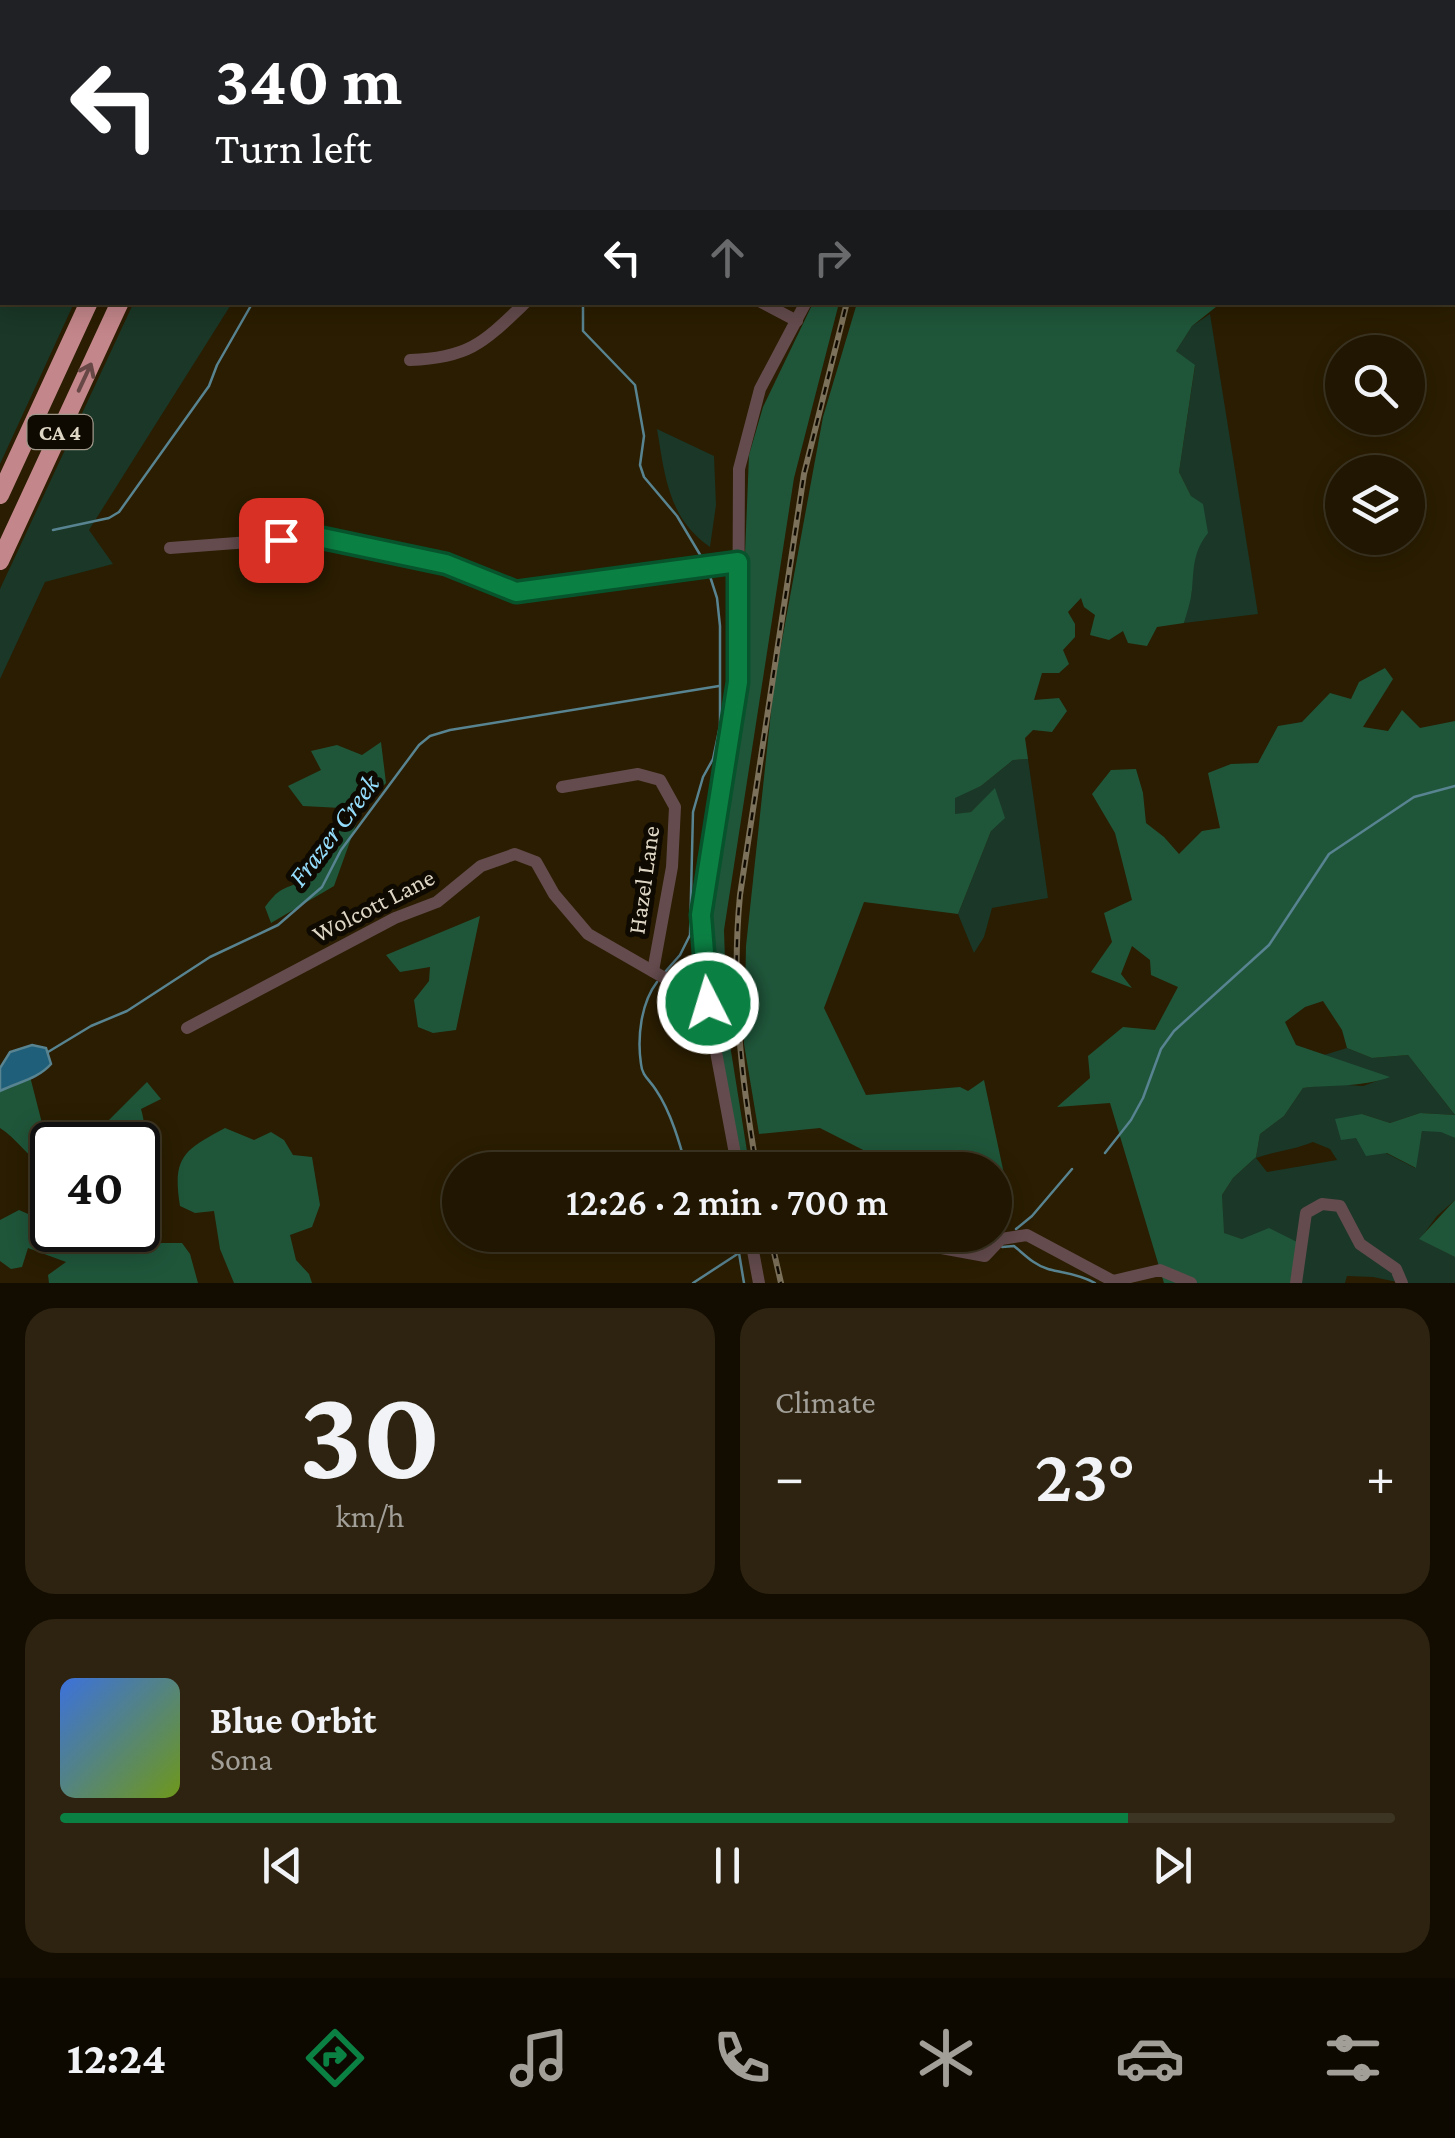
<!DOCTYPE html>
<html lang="en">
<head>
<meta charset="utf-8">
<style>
  :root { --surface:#201601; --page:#2d2310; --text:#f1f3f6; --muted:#a29f99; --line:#3d3523; --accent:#0b8043 }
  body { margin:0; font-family:"Crimson Pro",serif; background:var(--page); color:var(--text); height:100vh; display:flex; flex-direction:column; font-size:38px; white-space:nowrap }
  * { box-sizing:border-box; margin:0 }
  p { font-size:32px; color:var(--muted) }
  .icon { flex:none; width:55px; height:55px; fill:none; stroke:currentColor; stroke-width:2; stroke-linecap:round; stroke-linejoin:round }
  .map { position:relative; height:1283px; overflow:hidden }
  .sheet { display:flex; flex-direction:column; gap:25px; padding:25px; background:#120c01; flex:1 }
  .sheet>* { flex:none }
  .top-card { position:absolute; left:0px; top:0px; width:1455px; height:305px; box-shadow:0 5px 25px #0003,0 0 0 2px var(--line); background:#202124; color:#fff; overflow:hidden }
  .tools { position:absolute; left:1325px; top:335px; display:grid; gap:20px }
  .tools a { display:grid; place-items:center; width:100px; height:100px; border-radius:50%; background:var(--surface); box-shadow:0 5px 25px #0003,0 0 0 2px var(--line); font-size:50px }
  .speed { position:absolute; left:30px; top:1122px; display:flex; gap:20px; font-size:50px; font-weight:700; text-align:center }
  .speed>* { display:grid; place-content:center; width:130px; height:130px; border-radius:50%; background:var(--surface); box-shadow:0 5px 25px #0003,0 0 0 2px var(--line); line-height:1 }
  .speed .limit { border:5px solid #111; border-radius:15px; background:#fff; color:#111 }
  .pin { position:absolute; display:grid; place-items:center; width:85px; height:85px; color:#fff; margin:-42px; border-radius:20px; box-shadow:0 5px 15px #0006 }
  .me { position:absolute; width:110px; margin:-55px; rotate:355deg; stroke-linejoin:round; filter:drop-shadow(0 0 8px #0008) }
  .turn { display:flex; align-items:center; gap:35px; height:210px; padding:0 50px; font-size:45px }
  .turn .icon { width:130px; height:130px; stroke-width:2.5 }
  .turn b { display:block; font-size:70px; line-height:85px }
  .lanes { display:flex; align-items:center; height:95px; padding:0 50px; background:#0003; justify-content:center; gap:50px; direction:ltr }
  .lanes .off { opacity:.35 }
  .big { font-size:75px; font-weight:600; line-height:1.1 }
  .sheet .widget { flex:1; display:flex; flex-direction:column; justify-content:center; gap:15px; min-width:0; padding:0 35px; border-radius:30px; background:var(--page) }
  .sheet .dial { align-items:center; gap:0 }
  .dial b { font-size:130px; line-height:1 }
  .song { display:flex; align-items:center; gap:30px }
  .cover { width:120px; height:120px; border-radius:15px; background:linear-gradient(135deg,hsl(220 70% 55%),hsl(80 70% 35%)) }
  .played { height:10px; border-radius:5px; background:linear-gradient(90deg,var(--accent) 80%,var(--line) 80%) }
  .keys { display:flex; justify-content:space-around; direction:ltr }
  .heat { display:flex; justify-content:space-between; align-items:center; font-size:55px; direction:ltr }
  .sheet .tiles { flex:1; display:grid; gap:25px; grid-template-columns:1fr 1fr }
  .widget:last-child { grid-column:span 2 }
  .trip { position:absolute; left:442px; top:1152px; width:570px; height:100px; border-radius:50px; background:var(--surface); box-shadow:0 5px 25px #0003,0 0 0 2px var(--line); font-weight:600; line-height:100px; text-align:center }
  .menu { display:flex; height:160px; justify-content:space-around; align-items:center; background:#0d0900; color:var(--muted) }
  .menu .icon { width:70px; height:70px }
  .menu .active { color:var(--accent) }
  .menu b { font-size:45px; color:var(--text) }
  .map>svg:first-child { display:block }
  .green { fill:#1a3727; fill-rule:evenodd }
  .forest { fill:#1f563a }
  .water { fill:#1f5f79; stroke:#588390; stroke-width:2.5 }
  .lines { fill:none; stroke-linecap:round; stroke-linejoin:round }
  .stream { stroke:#588390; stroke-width:2.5 }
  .minor { stroke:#644b4d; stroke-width:12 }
  .highway { stroke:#c3868a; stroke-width:18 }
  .rail-casing { stroke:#7c715a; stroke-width:6 }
  .rail { stroke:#0e0901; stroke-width:2.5; stroke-dasharray:8; stroke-linecap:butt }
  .oneway { stroke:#684846 }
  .route-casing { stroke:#07532c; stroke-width:25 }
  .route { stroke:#0b8043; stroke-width:18 }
  .labels { text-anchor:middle; stroke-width:10; stroke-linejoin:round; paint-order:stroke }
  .shield { fill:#0e0901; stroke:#a0988a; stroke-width:2.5 }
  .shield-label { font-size:22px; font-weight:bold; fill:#ded6c5 }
  .street-label { font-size:25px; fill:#ded6c5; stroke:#0e0901 }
  .water-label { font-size:28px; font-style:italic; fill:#95ddfd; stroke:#0e0901 }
</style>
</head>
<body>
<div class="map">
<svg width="1455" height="1283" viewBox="0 0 1455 1283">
  <rect width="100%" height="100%" fill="#2a1d01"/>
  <g class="green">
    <polygon points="0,0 255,0 2,2 2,302 74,303 0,464"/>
    <polygon points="134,302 232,303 89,530 113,564 45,582 0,679 0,589"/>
    <polygon points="1210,314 1258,614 1184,623 1192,591 1192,566 1199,544 1191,496 1179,472 1195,366 1176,351 1192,326"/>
    <path d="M657,429L714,456L716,505L710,547C668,518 665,476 657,429Z"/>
    <polygon points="1028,759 1048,898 992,908 984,937 974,953 958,914 991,831 995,789 971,812 955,815 955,797 981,786 1013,760"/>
    <path d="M1347,1048L1372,1058L1408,1055L1455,1115L1420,1113L1390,1123L1362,1114L1357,1138L1415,1168L1422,1131H1441L1455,1138V1200L1437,1216L1420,1239L1455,1257V1283H1402L1373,1277L1347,1276L1345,1283H1296L1242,1239L1223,1233L1222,1195L1233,1178L1256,1157L1260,1134L1284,1116L1303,1088L1332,1084L1363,1086L1388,1077L1324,1055ZM1313,1142L1330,1149L1337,1160L1267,1172L1256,1158C1275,1151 1294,1150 1313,1142Z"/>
  </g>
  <g class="forest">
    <polygon points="813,303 839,303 794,478 724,930 727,1026 750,1170 739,1170 716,1057 705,908 739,703 749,455 763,407"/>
    <path d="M857,303H1221L1192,326L1176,351L1195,365L1179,472L1191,496L1203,504L1208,533C1193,552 1194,567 1192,590C1191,601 1187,612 1184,623L1157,627L1147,646L1128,643L1123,631L1109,640L1090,635L1095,615L1084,607L1081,598L1068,612L1075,624V637L1063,650L1069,664L1059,673H1042L1034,700L1059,698L1067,711L1052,732L1033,730L1025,738L1028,759L1013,760L981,786L955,798V814L971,812L995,788L1005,818L991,831L958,914L864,902L824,1008L866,1095L960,1087L968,1091L984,1080L1004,1174L995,1176V1170H879L875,1156L820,1128L759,1134L744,1044L746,946L774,684L823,417Z"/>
    <path d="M1385,668L1393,679L1363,727L1388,731L1402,710L1420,728L1455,721V1138L1441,1132L1422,1131L1416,1168L1387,1153L1366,1156L1356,1138L1341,1140L1335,1119L1362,1114L1390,1123L1420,1113L1455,1115L1408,1055L1372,1058L1347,1048L1342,1030L1323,1001L1305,1007L1285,1022L1296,1045L1390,1077C1359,1088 1335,1084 1303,1088L1284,1116L1260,1134L1256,1157L1233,1178L1222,1195L1224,1233L1242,1239L1269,1228L1301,1244L1296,1283H1164L1110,1103L1057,1107L1090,1078L1088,1056L1123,1027L1155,1030L1178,987L1151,975L1150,960L1132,946L1121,974L1132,988L1091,972L1112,942L1104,913L1132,900L1115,833L1092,794L1111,770L1136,769L1143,793L1146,823L1164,837L1179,854L1202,831L1220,828L1208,773L1231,764L1258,763L1278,726L1302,722L1330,693L1351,699L1359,682Z"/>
    <path d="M381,742L386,783L362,808L334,886L271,923L265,907C282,884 284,891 305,879C321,868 325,844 329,827L360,809L303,806L288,786L321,770L311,751L337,745L362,755Z"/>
    <polygon points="480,916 456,1030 433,1033 418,1027 414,1000 429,981 430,967 400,972 386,955"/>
    <path d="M24,1053L44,1131L79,1145H52V1191L47,1188L43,1166C26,1155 17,1139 0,1128V1073Z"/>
    <path d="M147,1082L161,1099L141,1109C149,1137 145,1166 138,1193V1145H84Z"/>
    <path d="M225,1128L254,1140L271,1132L284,1140L293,1155L312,1157L320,1205L312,1227L290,1235L296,1260L309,1274L312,1283H234L220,1249L214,1211L195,1213L180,1206C172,1157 184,1150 225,1128Z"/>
    <polygon points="1455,1200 1455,1257 1419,1239"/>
    <polygon points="19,1210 42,1220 68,1242 75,1230 133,1230 135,1237 142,1230 160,1243 182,1243 190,1254 198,1283 49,1283 48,1275 66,1262 28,1248 22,1267 11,1269 0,1261 0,1220"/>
  </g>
  <path class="water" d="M32,1045L46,1048L51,1064C38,1079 18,1082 0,1091V1068L10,1052Z"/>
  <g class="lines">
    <g class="stream">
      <polyline points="754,2 757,0"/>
      <polyline points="583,302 583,331 635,385 644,436 640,465 644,477 677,516 705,563"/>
      <polyline points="53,530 109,518 119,512 209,386 217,365 253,302"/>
      <polyline points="665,972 680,955 690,935 693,812 703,777 713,759 720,726 720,626 717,598 708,570"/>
      <path d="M657,982C641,1003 637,1037 641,1064C642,1076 650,1080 656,1090C671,1112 680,1144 687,1170"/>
      <polyline points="48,1052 91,1026 127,1011 210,957 278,925 322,887 341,850 419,745 430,736 450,730 719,686"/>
      <polyline points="1105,1153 1131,1120 1143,1098 1161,1049 1174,1031 1269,945 1329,854 1414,797 1455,786"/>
      <polyline points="1016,1229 1032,1216 1072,1169"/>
      <polyline points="725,1235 739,1253 744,1283"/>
      <polyline points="820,1241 866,1236 901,1239"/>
      <path d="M1002,1247L1014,1246C1024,1254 1034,1265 1048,1269C1066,1274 1076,1273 1095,1283"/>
      <polyline points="693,1283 739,1253"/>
    </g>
    <g class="minor">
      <polyline points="936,2 938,0"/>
      <polyline points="761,302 797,321"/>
      <path d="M410,360C470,358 484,342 526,302"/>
      <polyline points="170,548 318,537 446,564 516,591 738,562"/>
      <polyline points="562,787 638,774 660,780 675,807 672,867 653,971"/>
      <polyline points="187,1028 395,918 437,902 481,866 515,854 536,862 554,894 588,934 708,1003"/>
      <polyline points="738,1170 711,1025 701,915 738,682 739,469 760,389 806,302"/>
      <polyline points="750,1235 759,1283"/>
      <polyline points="904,1235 936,1247 985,1256 1001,1239 1027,1235 1113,1281 1160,1270 1191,1283"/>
      <polyline points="752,1246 820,1235"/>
      <polyline points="1296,1283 1306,1213 1322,1204 1340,1206 1360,1244 1396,1269 1402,1283"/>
    </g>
    <g class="highway">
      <polyline points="275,2 278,0"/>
      <polyline points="315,2 317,0"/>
      <polyline points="0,495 89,302"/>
      <polyline points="0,561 120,302"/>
    </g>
    <defs>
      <g id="rail">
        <polyline points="990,2 992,0"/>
        <path d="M757,1170C741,1078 731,988 740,895L804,474L847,302"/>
        <polyline points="770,1235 781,1283"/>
      </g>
    </defs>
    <use href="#rail" class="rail-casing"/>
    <use href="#rail" class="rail"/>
  </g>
  <defs><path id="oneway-shaft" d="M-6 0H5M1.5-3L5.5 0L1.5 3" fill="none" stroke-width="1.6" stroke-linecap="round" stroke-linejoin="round" transform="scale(2.5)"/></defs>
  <use class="oneway" href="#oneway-shaft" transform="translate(85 377) rotate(-65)"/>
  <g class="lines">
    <defs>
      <polyline id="route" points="281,540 318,537 446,564 516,592 738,562 738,682 701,915 708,1003"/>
    </defs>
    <use href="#route" class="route-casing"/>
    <use href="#route" class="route"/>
  </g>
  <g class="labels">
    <rect class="shield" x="27.5" y="415" width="65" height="34" rx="8"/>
    <g class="shield-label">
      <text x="60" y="440">CA 4</text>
    </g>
    <g class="street-label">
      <text transform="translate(643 880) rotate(-82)" y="9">Hazel Lane</text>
      <text transform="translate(373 905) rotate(-27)" y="9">Wolcott Lane</text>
    </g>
    <g class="water-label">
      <text transform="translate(333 830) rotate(-53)" y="10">Frazer Creek</text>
    </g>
  </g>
</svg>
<div class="tools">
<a><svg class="icon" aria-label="search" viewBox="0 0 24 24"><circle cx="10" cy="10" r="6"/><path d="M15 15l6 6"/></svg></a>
<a><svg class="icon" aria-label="layers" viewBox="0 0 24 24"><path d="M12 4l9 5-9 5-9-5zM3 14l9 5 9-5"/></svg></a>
</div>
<div class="speed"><div class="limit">40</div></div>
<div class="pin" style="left:281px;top:540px;background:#d93025"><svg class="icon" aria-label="arrive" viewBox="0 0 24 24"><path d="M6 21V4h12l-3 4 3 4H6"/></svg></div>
<svg class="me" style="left:708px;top:1003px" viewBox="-20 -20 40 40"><circle r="17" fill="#0b8043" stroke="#fff" stroke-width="3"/><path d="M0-11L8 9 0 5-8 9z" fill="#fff"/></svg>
<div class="trip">12:26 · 2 min · 700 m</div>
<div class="top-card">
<div class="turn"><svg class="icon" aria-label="left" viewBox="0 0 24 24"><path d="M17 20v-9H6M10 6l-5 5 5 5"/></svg><div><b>340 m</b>Turn left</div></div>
<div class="lanes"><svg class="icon" aria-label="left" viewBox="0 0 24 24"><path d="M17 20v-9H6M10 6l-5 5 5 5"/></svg><svg class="icon off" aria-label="ahead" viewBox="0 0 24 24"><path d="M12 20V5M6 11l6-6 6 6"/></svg><svg class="icon off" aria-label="right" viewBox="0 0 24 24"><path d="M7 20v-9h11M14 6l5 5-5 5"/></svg></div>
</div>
</div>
<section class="sheet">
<div class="tiles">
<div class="widget dial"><b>30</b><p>km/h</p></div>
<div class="widget"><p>Climate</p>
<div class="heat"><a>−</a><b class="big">23°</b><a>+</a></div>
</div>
<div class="widget">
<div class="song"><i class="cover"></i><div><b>Blue Orbit</b><p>Sona</p></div></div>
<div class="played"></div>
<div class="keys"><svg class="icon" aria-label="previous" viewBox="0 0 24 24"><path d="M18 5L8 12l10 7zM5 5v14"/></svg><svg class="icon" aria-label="pause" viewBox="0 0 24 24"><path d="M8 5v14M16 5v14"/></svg><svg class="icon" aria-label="next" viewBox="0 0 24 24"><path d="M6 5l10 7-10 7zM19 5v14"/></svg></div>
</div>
</div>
</section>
<nav class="menu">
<b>12:24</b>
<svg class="icon active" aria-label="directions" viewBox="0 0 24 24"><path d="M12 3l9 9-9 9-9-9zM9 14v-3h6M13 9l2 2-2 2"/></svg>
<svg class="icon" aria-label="music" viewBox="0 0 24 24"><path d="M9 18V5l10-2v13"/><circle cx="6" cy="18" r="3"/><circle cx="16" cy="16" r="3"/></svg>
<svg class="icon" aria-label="phone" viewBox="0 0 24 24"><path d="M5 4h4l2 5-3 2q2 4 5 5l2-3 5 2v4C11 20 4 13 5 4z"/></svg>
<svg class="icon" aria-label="climate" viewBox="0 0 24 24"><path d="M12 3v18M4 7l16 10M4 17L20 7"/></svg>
<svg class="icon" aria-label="car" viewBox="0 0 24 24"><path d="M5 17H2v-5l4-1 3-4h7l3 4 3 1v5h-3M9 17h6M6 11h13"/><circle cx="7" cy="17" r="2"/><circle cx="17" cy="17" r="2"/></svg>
<svg class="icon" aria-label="filters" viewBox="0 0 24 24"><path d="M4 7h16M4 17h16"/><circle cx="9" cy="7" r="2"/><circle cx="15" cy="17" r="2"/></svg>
</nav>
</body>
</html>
